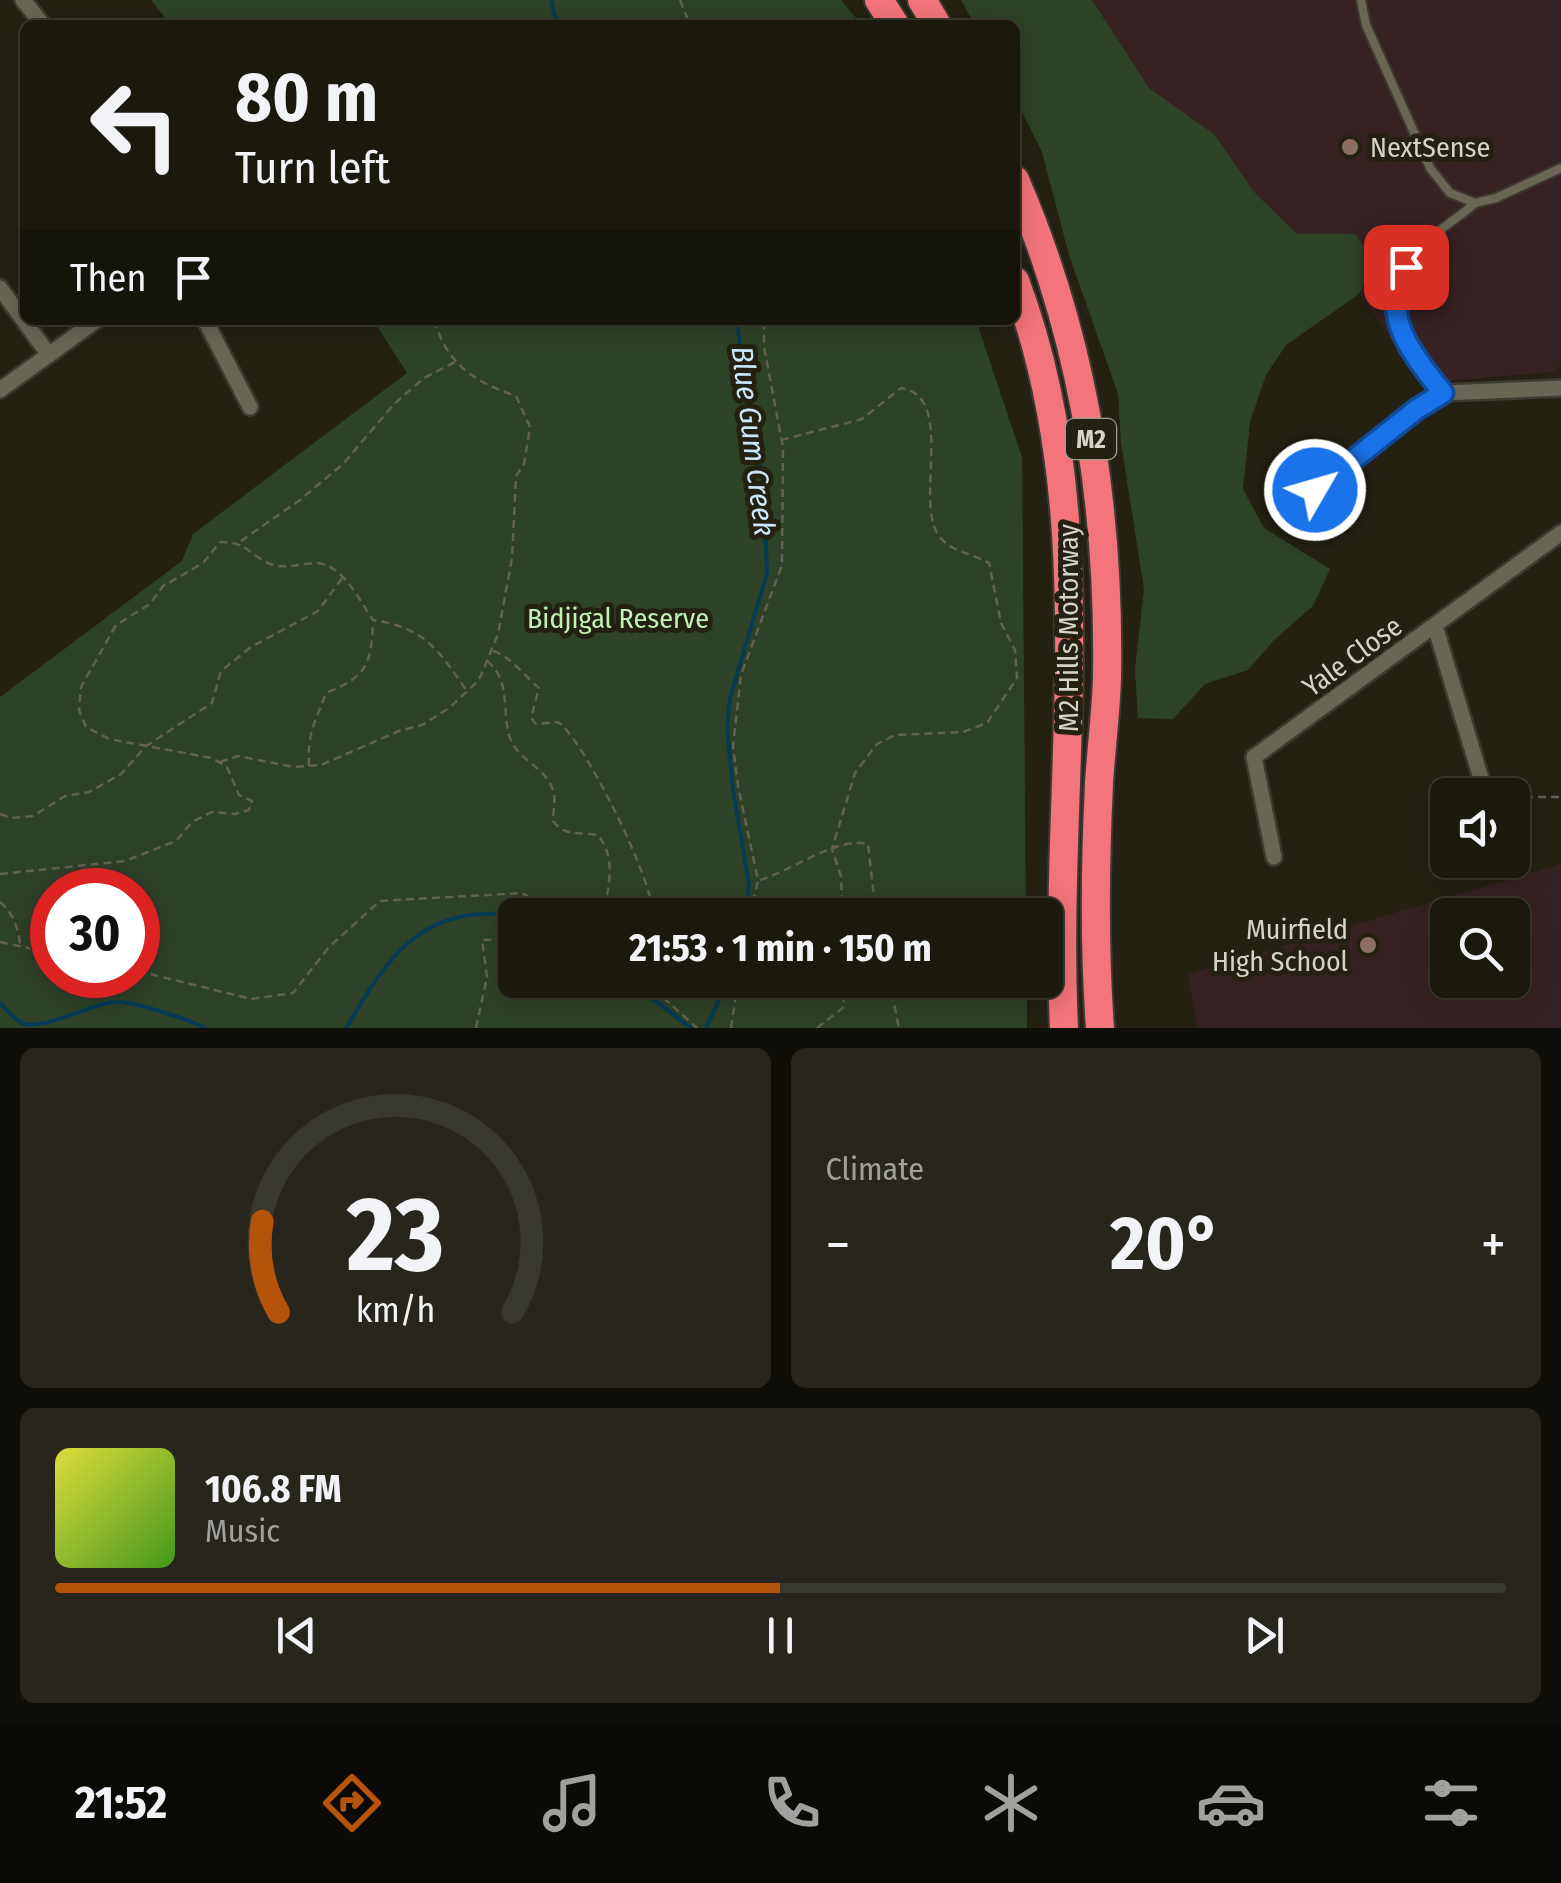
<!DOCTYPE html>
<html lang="en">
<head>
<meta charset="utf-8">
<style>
  :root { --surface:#1b190e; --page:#28261c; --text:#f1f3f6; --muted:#a0a09e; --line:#39382e; --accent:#b45309 }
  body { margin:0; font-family:"Fira Sans Condensed",sans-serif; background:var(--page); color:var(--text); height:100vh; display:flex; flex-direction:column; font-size:38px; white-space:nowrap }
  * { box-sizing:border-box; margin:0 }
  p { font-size:32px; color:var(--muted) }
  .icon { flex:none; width:55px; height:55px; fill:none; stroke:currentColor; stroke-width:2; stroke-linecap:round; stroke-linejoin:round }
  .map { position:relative; height:1028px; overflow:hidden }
  .panel { display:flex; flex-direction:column; gap:20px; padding:20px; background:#0f0e08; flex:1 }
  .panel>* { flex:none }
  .top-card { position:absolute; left:20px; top:20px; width:1000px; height:305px; border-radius:15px; box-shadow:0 5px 25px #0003,0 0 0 2px var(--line); background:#1b190e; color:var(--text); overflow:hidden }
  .controls { position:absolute; left:1430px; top:778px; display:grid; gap:20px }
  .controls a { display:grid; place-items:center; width:100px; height:100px; border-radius:15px; background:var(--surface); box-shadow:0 5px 25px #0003,0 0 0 2px var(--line); font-size:50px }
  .speed { position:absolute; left:30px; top:868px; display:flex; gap:20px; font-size:50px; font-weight:700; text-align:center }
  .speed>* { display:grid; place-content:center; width:130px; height:130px; border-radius:50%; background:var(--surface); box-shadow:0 5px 25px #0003,0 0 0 2px var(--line); line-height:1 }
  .speed .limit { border:15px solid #d22; background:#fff; color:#111 }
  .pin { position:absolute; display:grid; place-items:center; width:85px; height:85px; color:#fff; margin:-42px; border-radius:20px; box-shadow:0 5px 15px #0006 }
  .me { position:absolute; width:110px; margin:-55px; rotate:52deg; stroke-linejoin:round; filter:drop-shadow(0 0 8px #0008) }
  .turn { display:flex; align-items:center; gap:35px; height:210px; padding:0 50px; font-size:45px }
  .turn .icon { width:130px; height:130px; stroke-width:2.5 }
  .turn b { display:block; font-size:70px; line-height:85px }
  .then { display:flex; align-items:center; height:95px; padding:0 50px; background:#0003; gap:20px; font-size:38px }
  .big { font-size:75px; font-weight:700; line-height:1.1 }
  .panel .tile { flex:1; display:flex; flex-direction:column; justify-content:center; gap:15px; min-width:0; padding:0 35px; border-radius:15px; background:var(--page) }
  .panel .dial { align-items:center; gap:0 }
  .dial svg { height:260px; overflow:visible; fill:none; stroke:var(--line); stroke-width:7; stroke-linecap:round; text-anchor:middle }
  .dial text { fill:var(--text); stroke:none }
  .song { display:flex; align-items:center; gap:30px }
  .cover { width:120px; height:120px; border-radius:15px; background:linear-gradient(135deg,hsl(60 70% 55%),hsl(100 70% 35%)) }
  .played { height:10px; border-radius:5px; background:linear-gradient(90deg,var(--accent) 50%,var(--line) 50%) }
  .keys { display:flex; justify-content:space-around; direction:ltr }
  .heat { display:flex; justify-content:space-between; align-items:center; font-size:55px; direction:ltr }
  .panel .tiles { flex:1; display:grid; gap:20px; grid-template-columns:1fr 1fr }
  .tile:last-child { grid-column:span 2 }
  .trip { position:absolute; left:498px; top:898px; width:565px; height:100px; border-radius:15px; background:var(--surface); box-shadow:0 5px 25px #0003,0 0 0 2px var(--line); font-weight:700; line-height:100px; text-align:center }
  .tab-bar { display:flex; height:160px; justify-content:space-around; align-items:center; background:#0b0a06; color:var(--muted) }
  .tab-bar .icon { width:70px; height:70px }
  .tab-bar .current { color:var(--accent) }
  .tab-bar b { font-size:45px; color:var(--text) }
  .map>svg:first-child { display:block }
  .education { fill:#362222; fill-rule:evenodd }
  .green { fill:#2e4227; fill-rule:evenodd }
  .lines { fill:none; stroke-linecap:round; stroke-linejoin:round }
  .stream { stroke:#053b55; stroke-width:4 }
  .lane-casing { stroke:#3d3b31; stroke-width:12 }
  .street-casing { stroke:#3d3b31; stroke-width:20 }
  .highway-casing { stroke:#3d3b31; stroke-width:32 }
  .path { stroke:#636154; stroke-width:2.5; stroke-dasharray:8 5; stroke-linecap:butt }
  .lane { stroke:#696655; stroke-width:8 }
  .street { stroke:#696655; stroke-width:15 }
  .highway { stroke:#f3747a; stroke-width:28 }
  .route-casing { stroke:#114b97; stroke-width:25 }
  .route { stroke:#1a73e8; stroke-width:18 }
  .education-dot { fill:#8d6e63; stroke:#242113; stroke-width:4 }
  .labels { text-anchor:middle; stroke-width:10; stroke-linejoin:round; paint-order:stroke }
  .shield { fill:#242113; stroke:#a09e93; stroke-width:2.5 }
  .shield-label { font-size:25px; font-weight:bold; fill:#d5d3ca }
  .poi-label { font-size:28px; fill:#d5d3ca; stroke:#242113; text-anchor:start }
  .park-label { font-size:28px; fill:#c1f2b1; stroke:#242113 }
  .street-label { font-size:28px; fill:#d5d3ca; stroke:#242113 }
  .water-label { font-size:30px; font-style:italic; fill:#cbe7fa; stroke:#242113 }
</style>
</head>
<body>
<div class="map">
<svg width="1561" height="1028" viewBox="0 0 1561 1028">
  <rect width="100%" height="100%" fill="#242113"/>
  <g class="education">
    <polygon points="1028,0 1561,0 1561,365 1554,372 1424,383 1359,294 1286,345"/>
    <path d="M1561,864V1028H1197L1188,974ZM1448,915H1512V980H1448Z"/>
  </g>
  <g class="green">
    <polygon points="151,0 841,0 862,25 171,25"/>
    <polygon points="961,0 1092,0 1149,88 1215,135 1254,192 1297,234 1355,234 1376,262 1359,294 1286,345 1266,375 1250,422 1243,489 1264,528 1330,569 1313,606 1274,640 1248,670 1205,684 1173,719 1138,718 1135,669 1144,589 1121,443 1118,394 1069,255 1042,152 1015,98 1015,25 975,25"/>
    <path d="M373,320H976L1022,457L1026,915H515V980H1027V1028H0V697L182,561L193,534L407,373ZM138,890V975H52V890Z"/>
  </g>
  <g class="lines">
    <g class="stream">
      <polyline points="551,0 557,25"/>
      <polyline points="737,320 743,373 763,477 767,573 730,698 727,728 733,790 749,884 746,915"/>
      <polyline points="628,980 691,1028"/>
      <path d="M0,1003C7,1010 14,1020 24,1024C51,1028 87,1005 114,1002C130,1000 190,1020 205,1028"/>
      <path d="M346,1028C389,956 419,905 515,915"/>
      <polyline points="706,1028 728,980"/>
    </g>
    <defs>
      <g id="lane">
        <polyline points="1361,0 1366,25 1430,168 1450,193 1475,203 1496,198 1561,168"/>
        <path d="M1443,393C1398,334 1372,290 1438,232C1450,222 1463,214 1475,203"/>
      </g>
      <g id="street">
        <polyline points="23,0 43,25"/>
        <polyline points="0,288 49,355"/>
        <polyline points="205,320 250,407"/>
        <polyline points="0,390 97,320"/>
        <polyline points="1315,491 1417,409 1443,393 1561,388"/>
        <polyline points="1435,626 1486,795"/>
        <polyline points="1274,857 1254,757 1561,533"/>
      </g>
      <g id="highway">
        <polyline points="879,0 895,25"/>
        <polyline points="922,0 937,25"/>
        <path d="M1015,180C1083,337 1110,507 1107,678C1106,713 1101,749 1099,784C1095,865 1094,947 1100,1028"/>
        <path d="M1015,281C1106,522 1052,779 1064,1028"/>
      </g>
    </defs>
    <use href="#lane" class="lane-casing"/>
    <use href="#street" class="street-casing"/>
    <use href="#highway" class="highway-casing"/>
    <g class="path">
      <polyline points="680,0 690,25"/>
      <path d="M781,440L862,419L901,388C955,396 916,496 937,533C948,552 972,553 989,563L1001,623L1015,650L1017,678L987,723L963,732L895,735L877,744L855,773L832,849L841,876L842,901L833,915"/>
      <polyline points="241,541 300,500 343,464 394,404 424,378 455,362"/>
      <path d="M493,651C510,656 525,676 539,688L531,718L536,724L558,722L563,726C592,757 649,873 654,915"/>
      <path d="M487,661C511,680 502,710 509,735C516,760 545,766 553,790C556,798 553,811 553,821C565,837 580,832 598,835C617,860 608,885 604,915"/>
      <path d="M220,762L238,756L293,767L321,765L399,731L422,725L449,708L479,680L498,634L512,558L516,476L524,464L530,427L516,396C473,381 448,365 434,320"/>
      <path d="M309,766C307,734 315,722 326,693C367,676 371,666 373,622"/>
      <polyline points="1512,797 1561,797"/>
      <polyline points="0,814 12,818 33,816 65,796 89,792 121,774 146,746 212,703 221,671 251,647 318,611 343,577"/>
      <path d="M0,874L125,861L176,841L192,822L212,812L235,814L249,810L252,801L239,795L227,767L212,758L109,739L86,727L79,710L81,687L116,625L150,604L163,586L203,563L220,542C247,542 247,553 268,563C284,570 298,564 314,563C342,562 359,600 373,620C426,628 438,650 467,691"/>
      <path d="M760,880C791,871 838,836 868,844L876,915"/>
      <path d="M0,902C13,913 18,927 20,944"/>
      <polyline points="751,915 758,880 738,786 733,746 741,675 782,565 783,447 764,347 764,320"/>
      <polyline points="0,942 52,953"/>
      <polyline points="138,971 251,999 293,993 329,947 380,901 522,893 558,915"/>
      <polyline points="644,980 697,1028"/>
      <polyline points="889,980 899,1028"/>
      <polyline points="476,1028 487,977 482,940 515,939"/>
      <polyline points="731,1028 738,980"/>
      <polyline points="817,1028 844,1007 843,991 847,980"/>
    </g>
    <use href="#lane" class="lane"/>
    <use href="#street" class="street"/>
    <use href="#highway" class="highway"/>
  </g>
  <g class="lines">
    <defs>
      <path id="route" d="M1315,490L1417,409L1443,393C1423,367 1393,334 1396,298C1397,288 1403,277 1406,267"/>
    </defs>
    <use href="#route" class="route-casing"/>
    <use href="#route" class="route"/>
  </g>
  <g class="education-dot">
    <circle cx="1350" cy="147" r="10"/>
    <circle cx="1368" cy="945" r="10"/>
  </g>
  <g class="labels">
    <rect class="shield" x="1066" y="419" width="50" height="40" rx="8"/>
    <g class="shield-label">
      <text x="1091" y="448">M2</text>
    </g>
    <g class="poi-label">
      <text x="1370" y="157">NextSense</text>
      <text x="1348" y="939" text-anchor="end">Muirfield<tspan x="1348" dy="32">High School</tspan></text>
    </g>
    <g class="park-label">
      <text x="618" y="628">Bidjigal Reserve</text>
    </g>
    <g class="street-label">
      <text transform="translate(1068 628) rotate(-90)" y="10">M2 Hills Motorway</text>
      <text transform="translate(1352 656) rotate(-36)" y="10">Yale Close</text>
    </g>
    <g class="water-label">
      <text transform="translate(753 441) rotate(83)" y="10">Blue Gum Creek</text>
    </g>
  </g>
</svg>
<div class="controls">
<a><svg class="icon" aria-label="sound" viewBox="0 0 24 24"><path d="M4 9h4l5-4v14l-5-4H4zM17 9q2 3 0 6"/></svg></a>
<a><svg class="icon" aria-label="search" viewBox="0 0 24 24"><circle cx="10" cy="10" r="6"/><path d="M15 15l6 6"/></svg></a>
</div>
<div class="speed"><div class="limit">30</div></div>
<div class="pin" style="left:1406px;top:267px;background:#d93025"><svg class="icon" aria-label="arrive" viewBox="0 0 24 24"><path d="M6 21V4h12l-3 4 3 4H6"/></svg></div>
<svg class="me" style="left:1315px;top:490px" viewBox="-20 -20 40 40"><circle r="17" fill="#1a73e8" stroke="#fff" stroke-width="3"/><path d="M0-11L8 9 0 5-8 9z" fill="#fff"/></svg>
<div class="trip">21:53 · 1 min · 150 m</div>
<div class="top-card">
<div class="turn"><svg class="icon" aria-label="left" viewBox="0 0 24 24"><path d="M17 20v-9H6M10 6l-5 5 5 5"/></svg><div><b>80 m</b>Turn left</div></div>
<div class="then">Then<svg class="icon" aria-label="arrive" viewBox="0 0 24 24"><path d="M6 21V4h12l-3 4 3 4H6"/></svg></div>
</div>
</div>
<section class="panel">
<div class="tiles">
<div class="tile dial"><svg viewBox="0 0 100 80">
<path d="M14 69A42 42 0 1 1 86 69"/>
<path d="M14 69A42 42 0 0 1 9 41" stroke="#b45309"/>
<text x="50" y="56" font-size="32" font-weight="700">23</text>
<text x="50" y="72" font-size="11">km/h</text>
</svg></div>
<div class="tile"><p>Climate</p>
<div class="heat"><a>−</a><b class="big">20°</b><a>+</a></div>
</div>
<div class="tile">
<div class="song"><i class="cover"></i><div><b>106.8 FM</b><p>Music</p></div></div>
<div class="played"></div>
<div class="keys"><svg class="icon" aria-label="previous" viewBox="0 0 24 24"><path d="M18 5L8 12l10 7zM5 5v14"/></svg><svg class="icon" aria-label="pause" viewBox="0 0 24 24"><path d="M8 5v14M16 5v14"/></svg><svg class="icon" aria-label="next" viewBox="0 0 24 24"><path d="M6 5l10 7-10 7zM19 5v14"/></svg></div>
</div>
</div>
</section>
<nav class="tab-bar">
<b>21:52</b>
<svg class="icon current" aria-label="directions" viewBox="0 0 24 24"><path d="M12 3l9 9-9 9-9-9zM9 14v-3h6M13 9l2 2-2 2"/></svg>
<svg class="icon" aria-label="music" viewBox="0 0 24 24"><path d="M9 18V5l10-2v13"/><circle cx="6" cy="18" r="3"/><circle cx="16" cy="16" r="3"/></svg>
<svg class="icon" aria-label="phone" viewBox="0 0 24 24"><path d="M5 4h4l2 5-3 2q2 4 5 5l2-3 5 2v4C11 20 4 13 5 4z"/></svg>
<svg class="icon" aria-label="climate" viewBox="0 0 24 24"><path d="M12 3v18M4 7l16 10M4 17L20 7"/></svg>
<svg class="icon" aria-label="car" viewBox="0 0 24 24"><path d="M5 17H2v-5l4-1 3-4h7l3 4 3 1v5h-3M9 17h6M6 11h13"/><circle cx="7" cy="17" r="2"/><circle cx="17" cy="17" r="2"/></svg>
<svg class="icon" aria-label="filters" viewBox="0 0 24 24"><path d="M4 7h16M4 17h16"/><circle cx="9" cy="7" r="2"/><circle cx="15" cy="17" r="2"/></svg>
</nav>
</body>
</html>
